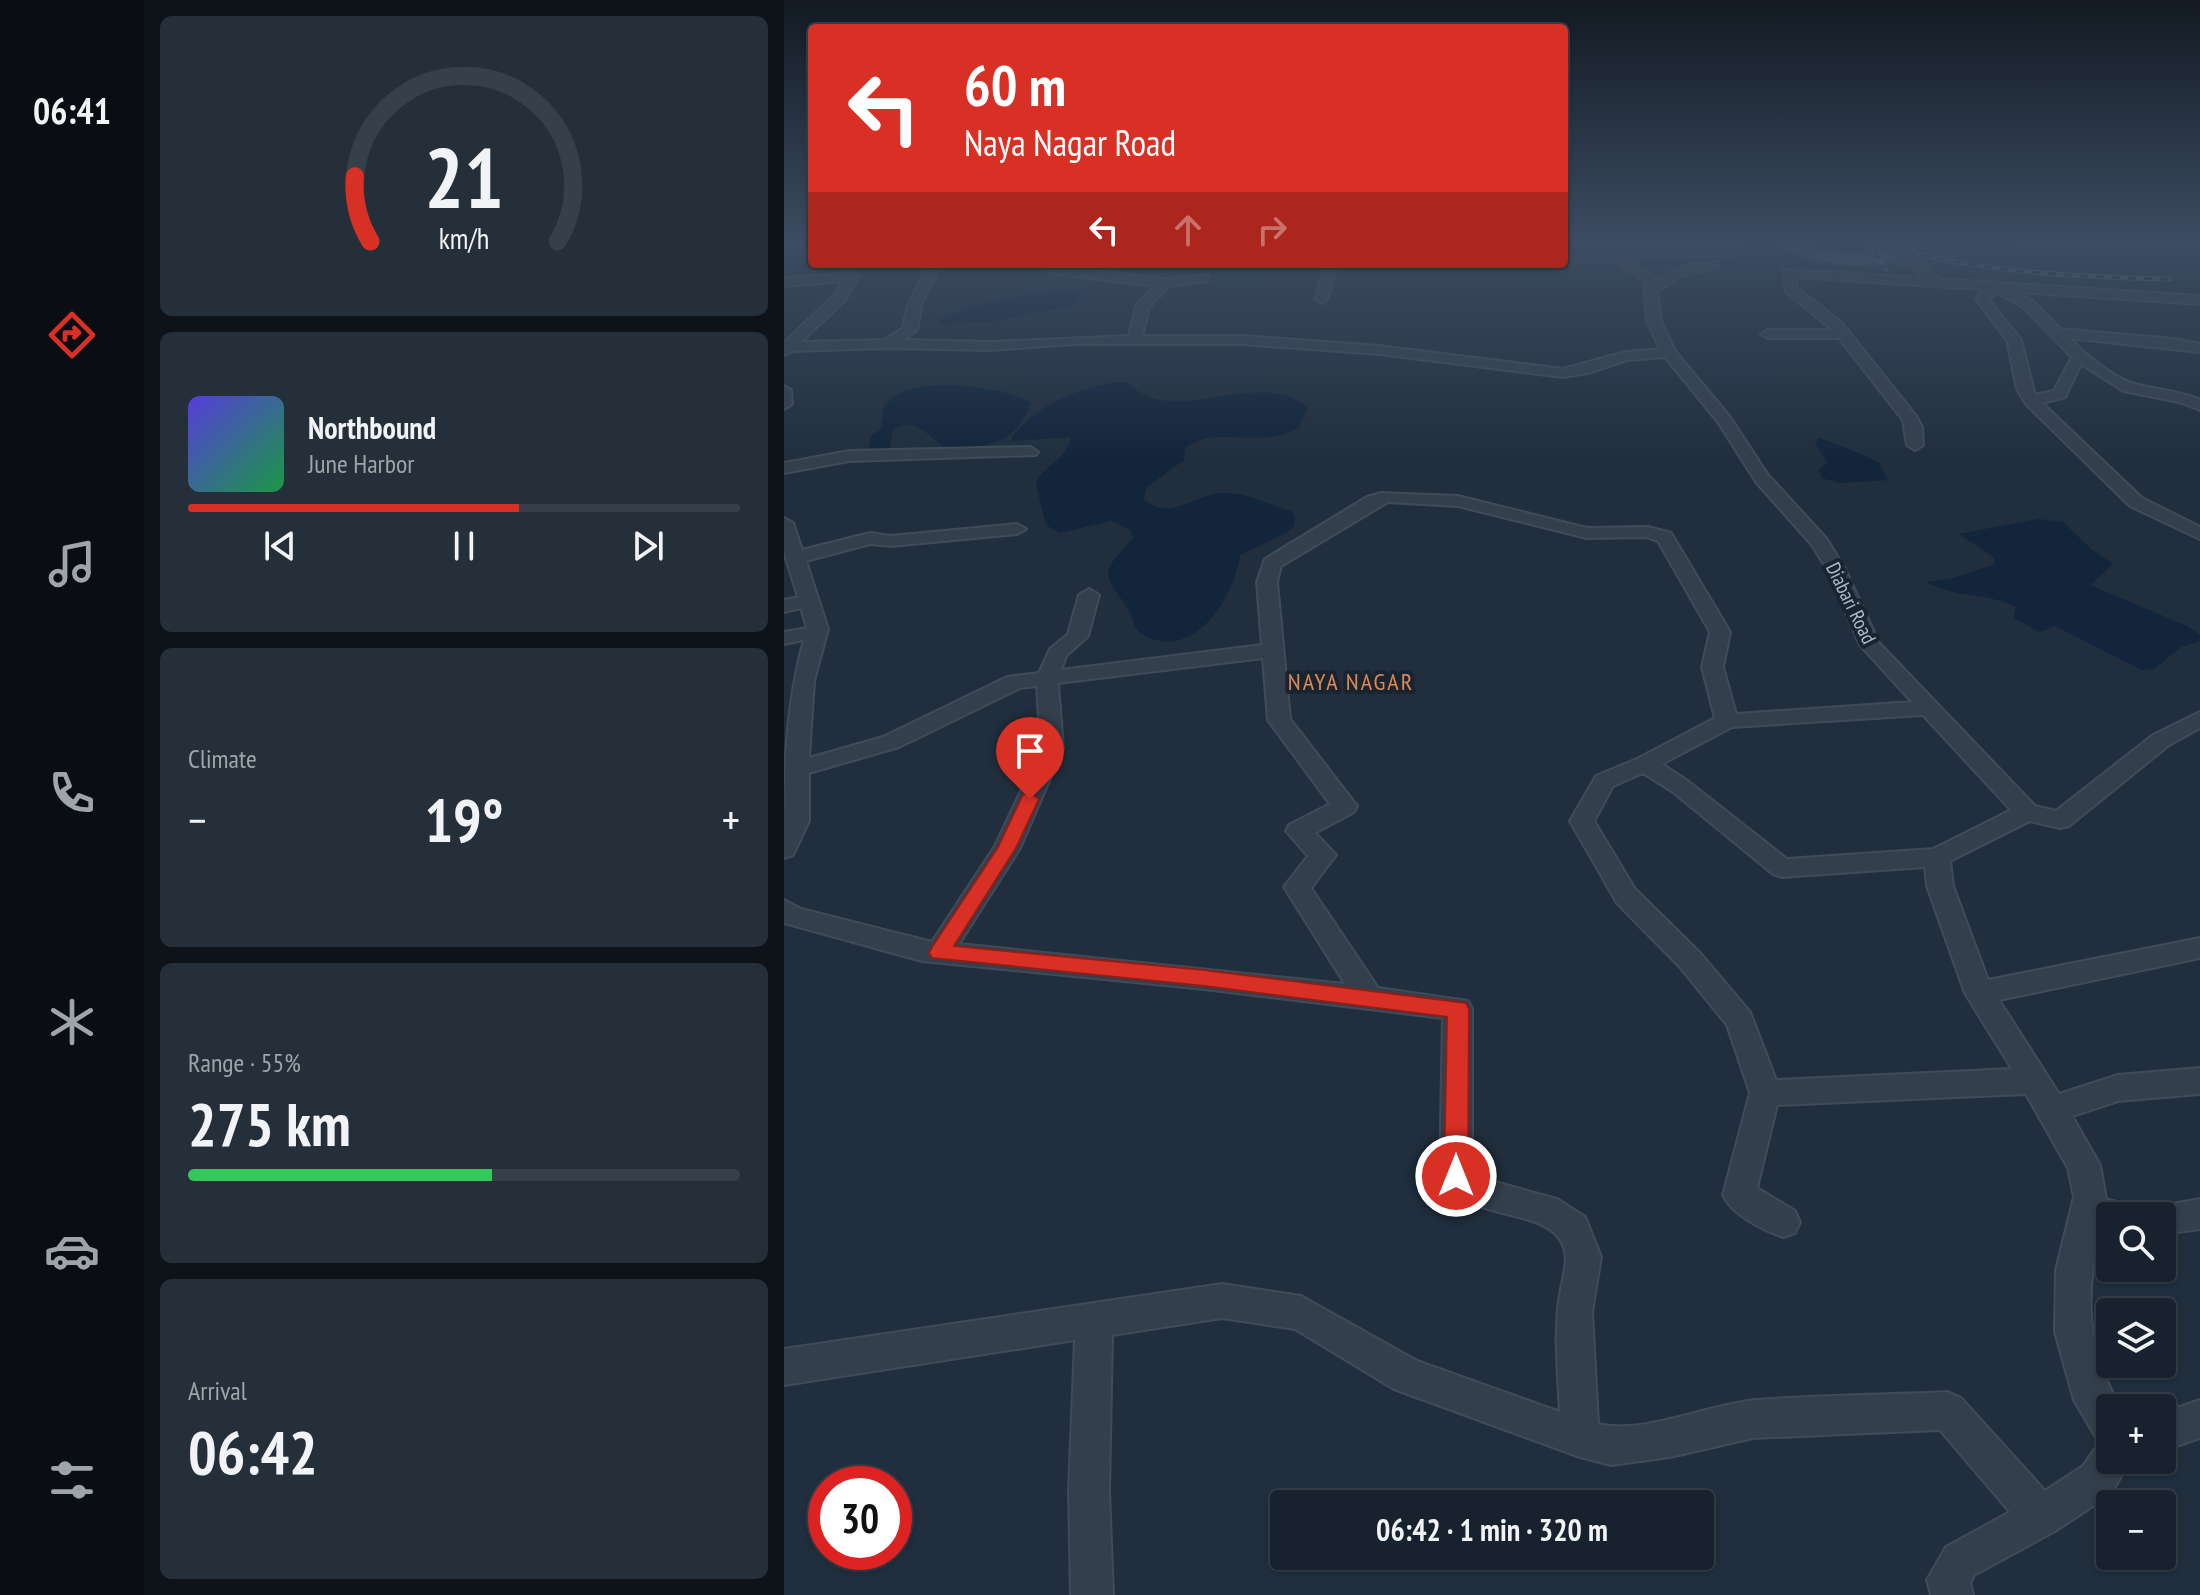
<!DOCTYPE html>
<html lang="en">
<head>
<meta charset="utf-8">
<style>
  :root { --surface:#18222e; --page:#252f3a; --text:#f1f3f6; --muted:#9fa4aa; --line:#363f4a; --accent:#d93025 }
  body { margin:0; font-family:"PT Sans Narrow",sans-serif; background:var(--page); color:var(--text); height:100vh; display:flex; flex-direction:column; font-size:30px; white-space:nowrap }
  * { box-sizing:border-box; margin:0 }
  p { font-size:26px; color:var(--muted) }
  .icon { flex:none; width:44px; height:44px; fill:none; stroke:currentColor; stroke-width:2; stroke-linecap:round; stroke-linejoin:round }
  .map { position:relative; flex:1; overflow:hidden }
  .side { display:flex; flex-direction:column; gap:16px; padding:16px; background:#0d1319; width:640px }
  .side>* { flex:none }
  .guide { position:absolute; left:24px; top:24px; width:760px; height:244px; border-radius:8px; box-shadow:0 2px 6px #0004,0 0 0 2px var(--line); background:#d93025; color:#fff; overflow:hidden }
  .fabs { position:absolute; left:1312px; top:1202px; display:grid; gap:16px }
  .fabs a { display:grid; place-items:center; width:80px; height:80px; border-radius:8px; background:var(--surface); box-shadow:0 2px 6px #0004,0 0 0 2px var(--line); font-size:40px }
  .speed { position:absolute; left:24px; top:1466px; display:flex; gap:16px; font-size:40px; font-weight:700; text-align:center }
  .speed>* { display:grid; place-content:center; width:104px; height:104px; border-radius:50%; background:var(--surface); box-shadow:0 2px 6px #0004,0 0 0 2px var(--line); line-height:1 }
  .speed .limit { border:12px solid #d22; background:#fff; color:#111 }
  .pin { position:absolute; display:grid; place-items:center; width:68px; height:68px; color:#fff; margin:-82px -34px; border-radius:50% 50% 50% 0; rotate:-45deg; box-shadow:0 0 8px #0007 }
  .pin .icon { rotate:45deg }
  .me { position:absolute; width:88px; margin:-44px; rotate:0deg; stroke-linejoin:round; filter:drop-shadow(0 0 6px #0008) }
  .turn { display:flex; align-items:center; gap:28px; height:168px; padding:0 24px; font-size:36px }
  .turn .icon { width:104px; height:104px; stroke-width:2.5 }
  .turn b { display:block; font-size:56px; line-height:68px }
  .lanes { display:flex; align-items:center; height:76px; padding:0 24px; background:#0003; justify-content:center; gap:40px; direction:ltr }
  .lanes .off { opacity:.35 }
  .big { font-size:60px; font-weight:700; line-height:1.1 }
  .side .tile { flex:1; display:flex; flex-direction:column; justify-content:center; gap:12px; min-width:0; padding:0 28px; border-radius:12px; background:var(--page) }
  .side .dial { align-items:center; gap:0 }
  .dial svg { height:208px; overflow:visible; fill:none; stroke:var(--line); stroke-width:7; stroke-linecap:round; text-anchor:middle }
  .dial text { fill:var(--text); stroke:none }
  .song { display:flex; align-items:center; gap:24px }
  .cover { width:96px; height:96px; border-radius:12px; background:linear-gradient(135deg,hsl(250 70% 55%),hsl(140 70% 35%)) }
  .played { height:8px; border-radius:4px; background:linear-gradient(90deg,var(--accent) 60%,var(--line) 60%) }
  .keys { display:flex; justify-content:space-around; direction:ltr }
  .heat { display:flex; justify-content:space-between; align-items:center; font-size:44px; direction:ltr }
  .charge { height:12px; border-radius:6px; background:linear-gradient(90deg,#34c759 55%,var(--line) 0) }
  .trip { position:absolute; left:486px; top:1490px; width:444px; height:80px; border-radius:8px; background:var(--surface); box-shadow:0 2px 6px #0004,0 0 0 2px var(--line); font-weight:700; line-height:80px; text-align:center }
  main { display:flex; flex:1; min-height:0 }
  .menu { display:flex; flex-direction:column; width:144px; justify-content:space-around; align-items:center; background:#0a0e12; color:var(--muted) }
  .menu .icon { width:56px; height:56px }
  .menu .current { color:var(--accent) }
  .menu b { font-size:36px; color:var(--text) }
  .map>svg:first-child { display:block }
  .water { fill:#12253b }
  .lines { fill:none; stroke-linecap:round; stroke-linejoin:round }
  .minor-casing { stroke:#404b59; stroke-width:4 }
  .major-casing { stroke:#404b59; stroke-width:4 }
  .minor { fill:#343f4d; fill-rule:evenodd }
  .major { fill:#515f6d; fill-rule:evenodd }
  .rail-casing { stroke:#556474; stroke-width:5 }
  .rail { stroke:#192431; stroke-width:3; stroke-dasharray:8; stroke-linecap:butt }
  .route { fill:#d93025; stroke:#8d1f18; stroke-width:2 }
  .labels { text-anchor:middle; stroke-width:8; stroke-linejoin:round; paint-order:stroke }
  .street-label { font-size:20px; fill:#afbac9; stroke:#192431 }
  .quarter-label { font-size:24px; letter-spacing:2px; fill:#de8854; stroke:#192431 }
</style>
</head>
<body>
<main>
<nav class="menu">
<b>06:41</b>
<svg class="icon current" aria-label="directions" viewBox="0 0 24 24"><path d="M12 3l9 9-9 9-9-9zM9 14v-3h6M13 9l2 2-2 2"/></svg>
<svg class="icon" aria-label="music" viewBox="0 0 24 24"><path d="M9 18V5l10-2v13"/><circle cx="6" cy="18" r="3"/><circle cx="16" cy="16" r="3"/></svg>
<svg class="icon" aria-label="phone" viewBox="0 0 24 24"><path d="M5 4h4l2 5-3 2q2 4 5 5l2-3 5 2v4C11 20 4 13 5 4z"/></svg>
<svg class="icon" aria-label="climate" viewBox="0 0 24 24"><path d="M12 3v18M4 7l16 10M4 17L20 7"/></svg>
<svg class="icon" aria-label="car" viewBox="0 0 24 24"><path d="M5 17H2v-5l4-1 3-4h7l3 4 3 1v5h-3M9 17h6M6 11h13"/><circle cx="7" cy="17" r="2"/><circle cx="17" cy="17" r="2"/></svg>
<svg class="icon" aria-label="filters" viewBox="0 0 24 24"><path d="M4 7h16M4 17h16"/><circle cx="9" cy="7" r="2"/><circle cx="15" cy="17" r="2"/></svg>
</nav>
<section class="side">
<div class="tile dial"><svg viewBox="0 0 100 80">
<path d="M14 69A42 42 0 1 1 86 69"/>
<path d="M14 69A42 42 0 0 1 8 44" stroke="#d93025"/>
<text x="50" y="56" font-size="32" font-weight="700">21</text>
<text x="50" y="72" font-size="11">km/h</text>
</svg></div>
<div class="tile">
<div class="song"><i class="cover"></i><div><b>Northbound</b><p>June Harbor</p></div></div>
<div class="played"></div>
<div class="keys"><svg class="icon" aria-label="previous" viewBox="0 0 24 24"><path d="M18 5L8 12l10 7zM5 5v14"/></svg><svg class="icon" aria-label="pause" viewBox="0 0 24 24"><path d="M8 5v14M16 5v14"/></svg><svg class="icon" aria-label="next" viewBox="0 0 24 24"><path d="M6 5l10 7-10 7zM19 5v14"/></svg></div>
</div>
<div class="tile"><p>Climate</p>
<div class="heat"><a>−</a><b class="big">19°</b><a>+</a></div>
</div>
<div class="tile"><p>Range · 55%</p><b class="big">275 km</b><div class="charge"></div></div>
<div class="tile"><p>Arrival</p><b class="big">06:42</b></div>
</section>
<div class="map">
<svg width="1416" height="1595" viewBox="0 0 1416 1595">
  <rect width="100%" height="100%" fill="#202e3d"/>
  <g class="water">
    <path d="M296,291L294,305L283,307L205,322L157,324L155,320C191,300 254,292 296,291Z"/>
    <path d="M333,382H343C389,432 475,364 524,408L515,427C478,451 432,423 401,448L400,460L363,487L359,499C386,523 410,494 438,493C461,492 485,505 507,511L511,516L510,526L504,532L456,555C450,600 405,668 354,631C349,625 350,620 347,614C323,573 310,580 349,538L347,530L327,521L276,533L262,525L252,484C258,466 284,460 287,437L228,441V437C254,404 292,389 333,382Z"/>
    <path d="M172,385L217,391L247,402C232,445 205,446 165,449C146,441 132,413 109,430L106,447L93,452L85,447L87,436L97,429L100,406C119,384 145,386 172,385Z"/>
    <path d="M1035,438C1041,439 1092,460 1095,463C1097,466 1101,475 1104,480L1055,483L1038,478L1035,470L1043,462L1031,443Z"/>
    <path d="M1254,519L1279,522L1307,549L1329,564L1306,585L1403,626L1416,635V641L1397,647L1370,669L1358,670L1271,626L1255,632L1230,618L1232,607C1200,591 1176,600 1142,582L1166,579L1211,564V558L1175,534Z"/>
  </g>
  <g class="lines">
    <defs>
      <g id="minor">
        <path d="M789,238H801L828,250L960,248L962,251L956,255L842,256L872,279L900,266L934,262V268L901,274L873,291L877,321L891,351L946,417L984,475L1042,538L1061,569L1095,643L1251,806L1272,811L1369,735L1416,712V728L1385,745L1285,826L1276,828L1246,821L1166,861L1169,886L1204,980L1416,938V958L1215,1000L1275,1094L1334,1075L1416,1068V1094L1334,1101L1288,1116L1316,1165L1322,1199L1343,1205L1348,1216H1326V1230L1316,1227C1301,1294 1301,1349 1337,1408H1326V1460H1346L1327,1494L1271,1531L1190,1575L1186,1583L1189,1595H1147L1143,1580L1162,1547L1226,1512L1156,1430L969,1438L886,1457L827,1465L796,1457L610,1389L511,1329L438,1318L328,1335L325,1491L329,1595H287L285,1491L291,1340L0,1385V1349L438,1284L517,1296L633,1361L776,1412C774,1371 769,1329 777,1289C780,1272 786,1257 777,1241C758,1207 677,1221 656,1176L659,1018L420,989L138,961L0,923V900L17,909L148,942L211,846L257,749L253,686L236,688L115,747L25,773V821L9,855L0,858C0,784 0,711 20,640L0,644V632L23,628L17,608L0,612V600L14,597L0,552V518L9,523L18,550L86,533L107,536L233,524L242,529L233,534L107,546L86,544L22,561L44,629L30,681L25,758L99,737L223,677L255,673L266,649L284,634L295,595L305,589L315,595L304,636L282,656L277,670L478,645L473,582L481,559L583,497L597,493L674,496L803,528L864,527L887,533L946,632L939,667L952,714L1128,702L1076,645L1043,569L1028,545L972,482L934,422L881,357L843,360L804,373L779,377L595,354L459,344H290L207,350L104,348L8,351L0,355V343L51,294L60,281L0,286V278L69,273L75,277L61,300L17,342L101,340L119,328L124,305L145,264H157L137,305L133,330L120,340L207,342L345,336L352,306L371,286L266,273L264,270L270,266L381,279L424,275V281L385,286L365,307L358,336H459L595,346L779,369L841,352L876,349L863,321L860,281L832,261L780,263V255H819L790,241ZM604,502L674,506L803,538L863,537L874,541L926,632L918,667L931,718L853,759L812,776L786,821L833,903L896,967L943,1025L966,1093L939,1195C948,1215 979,1230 999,1237L1011,1233L1016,1222L1011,1211L973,1188L993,1105L1242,1094L1284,1168L1290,1197L1272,1270L1271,1332L1290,1400L1313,1439L1321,1443L1313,1446L1299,1466L1261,1491L1177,1398L1164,1392C1100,1395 1036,1395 972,1400C925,1404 860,1435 814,1424L808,1312L817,1257L801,1217L773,1199L711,1182L688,1169V1009L684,1001L594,988L527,888L552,855L531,833L570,812L573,806L506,719L493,582L497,566ZM479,658L484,720L546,804L505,825L502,831L524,856L500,887L561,984L175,944L236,848L279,749L274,683ZM1139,715L1227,810L1149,849L1003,859L905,782L878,764L948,727ZM859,773L889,792L989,874L998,877L1141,867L1143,886L1181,993L1228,1069L992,1080L966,1012L916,953L851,889L810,821L829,786Z"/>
        <polygon points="28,246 28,254 0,255 0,247"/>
        <path d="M1110,251L1138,262L1155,279L1416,296V304L1231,292L1249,301L1276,329L1390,339L1416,344L1415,352L1285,338C1302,355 1330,379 1354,385C1375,390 1396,391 1416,400V410L1395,402L1340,391L1297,364L1281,397L1258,403L1358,498L1416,527V539L1346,506L1242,404L1233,389L1223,340L1192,299L1198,293L1195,289L1011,277L1013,288L1057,322L1132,416L1138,427L1139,445L1131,450L1123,445L1119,420L1055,338H984L977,334L984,330H1049L1002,292L1000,270L1140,278L1130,268L1106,258L1104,255ZM1209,290L1239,307L1288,357L1270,391L1251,395L1237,340L1205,300L1211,294Z"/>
        <polygon points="542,264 554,264 543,299 537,303 531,299"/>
        <polygon points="0,386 7,390 8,404 0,409"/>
        <polygon points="246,447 254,452 252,455 65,461 0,473 0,463 65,451"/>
        <polygon points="1416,1199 1416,1229 1378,1234 1378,1216 1363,1216 1366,1208"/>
        <polygon points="1416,1400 1416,1438 1378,1451 1378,1413"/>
      </g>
      <g id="major">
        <polygon points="0,238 28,238 21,242 0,242"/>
        <polygon points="780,238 933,238 926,242 780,243"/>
        <path d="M991,238C1006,237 1013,243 1027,248C1056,258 1096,259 1123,242V238H1137V244C1109,274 1018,268 991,238Z"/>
        <polygon points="1223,238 1416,238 1416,242 1230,242"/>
      </g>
    </defs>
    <use href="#minor" class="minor-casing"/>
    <use href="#major" class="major-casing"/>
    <use href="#minor" class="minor"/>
    <use href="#major" class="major"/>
    <defs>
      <g id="rail">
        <path d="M1076,238C1177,271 1280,277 1386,279"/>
        <polyline points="1081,239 1102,269"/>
      </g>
    </defs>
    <use href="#rail" class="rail-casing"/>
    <use href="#rail" class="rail"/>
  </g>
  <linearGradient id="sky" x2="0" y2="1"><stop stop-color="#121922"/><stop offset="0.52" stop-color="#3c4c62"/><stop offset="1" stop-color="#3c4c62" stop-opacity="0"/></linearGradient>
  <rect width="1416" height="461" fill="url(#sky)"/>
  <polygon class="route" points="246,793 255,799 232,848 170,946 420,970 682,1003 685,1009 684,1176 680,1184 672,1187 663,1184 660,1176 663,1017 420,986 148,958 145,953 148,947 214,847 239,794"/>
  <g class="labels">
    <g class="street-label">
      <text transform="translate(1067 603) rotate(64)" y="7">Diabari Road</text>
    </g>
    <g class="quarter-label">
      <text x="567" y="690">NAYA NAGAR</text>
    </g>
  </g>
</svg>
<div class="fabs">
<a><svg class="icon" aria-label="search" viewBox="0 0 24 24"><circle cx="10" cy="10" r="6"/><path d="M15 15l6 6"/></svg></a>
<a><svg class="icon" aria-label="layers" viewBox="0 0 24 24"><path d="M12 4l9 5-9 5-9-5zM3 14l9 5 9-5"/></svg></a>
<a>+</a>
<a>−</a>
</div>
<div class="speed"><div class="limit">30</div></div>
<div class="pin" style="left:246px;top:799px;background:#d93025"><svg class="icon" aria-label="arrive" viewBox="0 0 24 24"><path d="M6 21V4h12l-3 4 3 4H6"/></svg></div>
<svg class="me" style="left:672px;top:1176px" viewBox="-20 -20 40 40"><circle r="17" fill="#d93025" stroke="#fff" stroke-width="3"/><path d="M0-11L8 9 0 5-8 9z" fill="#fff"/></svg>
<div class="trip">06:42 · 1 min · 320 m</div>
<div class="guide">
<div class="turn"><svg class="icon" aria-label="left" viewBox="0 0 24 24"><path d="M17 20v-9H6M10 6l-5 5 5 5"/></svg><div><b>60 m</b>Naya Nagar Road</div></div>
<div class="lanes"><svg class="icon" aria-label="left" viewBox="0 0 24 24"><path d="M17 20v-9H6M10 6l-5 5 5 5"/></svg><svg class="icon off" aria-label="ahead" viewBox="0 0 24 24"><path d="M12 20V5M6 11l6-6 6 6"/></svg><svg class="icon off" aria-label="right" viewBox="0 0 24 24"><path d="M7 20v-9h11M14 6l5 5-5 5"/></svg></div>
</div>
</div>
</main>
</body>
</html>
